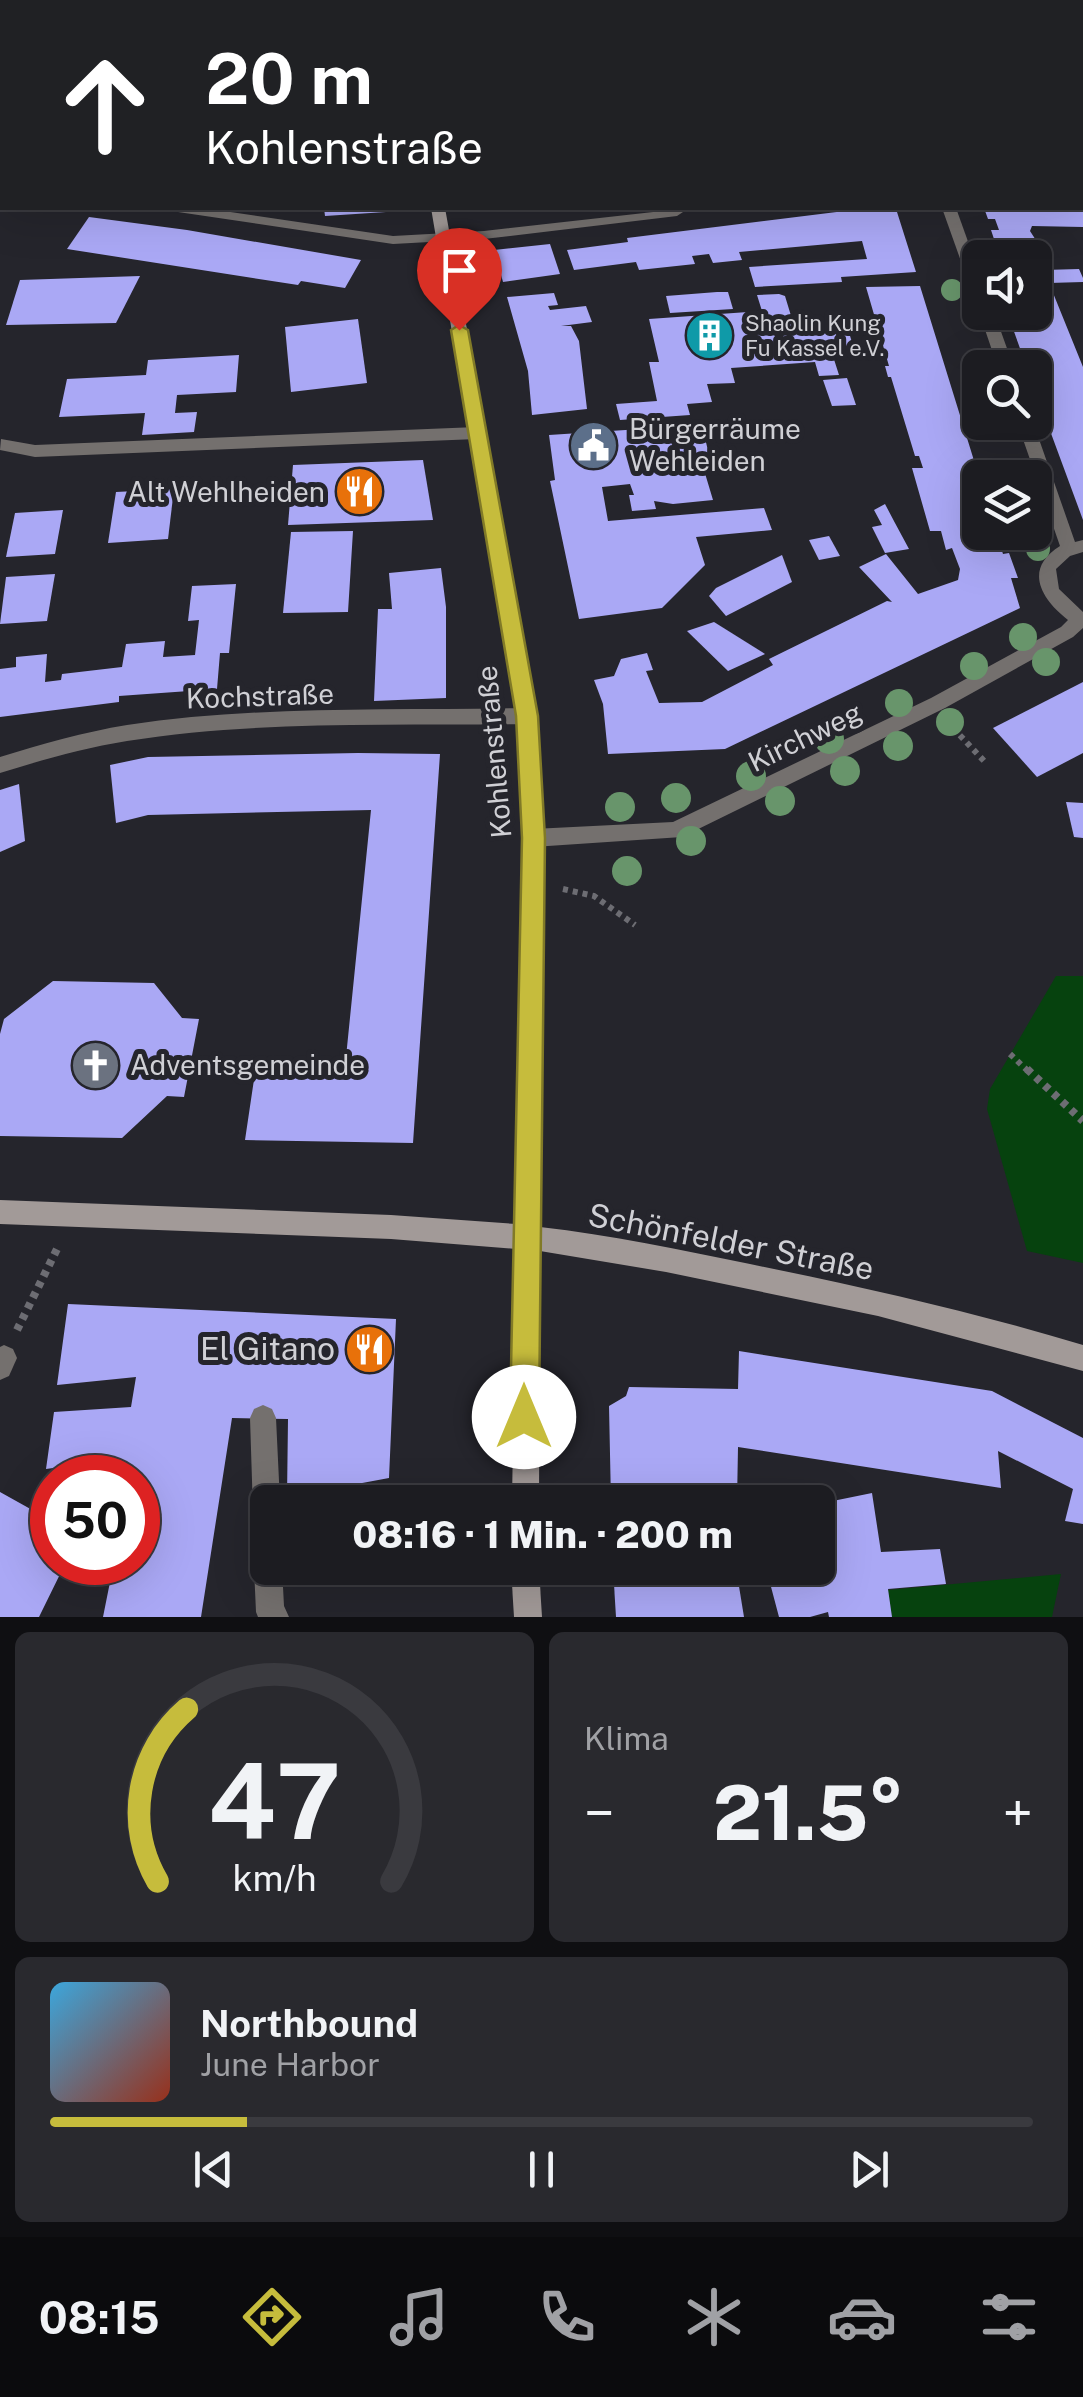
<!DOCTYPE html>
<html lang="de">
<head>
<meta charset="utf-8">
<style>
  :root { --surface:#1c1c21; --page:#29292e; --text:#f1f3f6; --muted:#a0a1a5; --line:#3a3a3f; --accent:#c6bc3c }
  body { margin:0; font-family:"Public Sans",sans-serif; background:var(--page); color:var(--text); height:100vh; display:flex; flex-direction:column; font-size:38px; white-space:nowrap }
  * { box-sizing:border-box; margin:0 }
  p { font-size:32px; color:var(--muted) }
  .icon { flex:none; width:55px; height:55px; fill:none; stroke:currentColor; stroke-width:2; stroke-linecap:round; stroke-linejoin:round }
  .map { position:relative; height:1617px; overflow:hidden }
  .details { display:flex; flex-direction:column; gap:15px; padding:15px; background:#0f0f12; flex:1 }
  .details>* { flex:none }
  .hud { position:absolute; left:0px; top:0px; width:1085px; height:210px; box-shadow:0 10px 40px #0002,0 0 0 2px var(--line); background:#202124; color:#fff; overflow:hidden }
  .fabs { position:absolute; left:962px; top:240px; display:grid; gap:20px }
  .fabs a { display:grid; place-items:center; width:90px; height:90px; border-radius:15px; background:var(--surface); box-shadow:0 10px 40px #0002,0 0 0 2px var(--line); font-size:50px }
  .speed { position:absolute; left:30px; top:1455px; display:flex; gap:20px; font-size:50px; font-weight:700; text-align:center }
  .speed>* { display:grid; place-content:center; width:130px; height:130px; border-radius:50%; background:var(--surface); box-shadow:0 10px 40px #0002,0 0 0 2px var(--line); line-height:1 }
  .speed .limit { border:15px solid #d22; background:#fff; color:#111 }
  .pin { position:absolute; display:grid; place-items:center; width:85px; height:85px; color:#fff; margin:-102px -42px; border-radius:50% 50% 50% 0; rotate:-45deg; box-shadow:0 0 10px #0007 }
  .pin .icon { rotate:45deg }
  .me { position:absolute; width:110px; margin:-55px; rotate:0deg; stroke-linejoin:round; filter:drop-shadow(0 0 8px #0008) }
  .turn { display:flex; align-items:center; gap:35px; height:210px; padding:0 40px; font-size:45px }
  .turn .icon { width:130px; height:130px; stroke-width:2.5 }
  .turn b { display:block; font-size:70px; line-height:85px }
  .big { font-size:75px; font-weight:800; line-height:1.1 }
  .details .tile { flex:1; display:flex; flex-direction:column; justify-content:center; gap:15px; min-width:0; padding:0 35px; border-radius:15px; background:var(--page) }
  .details .dial { align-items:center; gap:0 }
  .dial svg { height:260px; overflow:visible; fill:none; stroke:var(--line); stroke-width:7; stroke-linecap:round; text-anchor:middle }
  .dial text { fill:var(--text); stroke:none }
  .song { display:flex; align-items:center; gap:30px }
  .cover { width:120px; height:120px; border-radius:15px; background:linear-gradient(135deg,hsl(200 70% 55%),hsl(10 70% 35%)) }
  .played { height:10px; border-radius:5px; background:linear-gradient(90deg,var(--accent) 20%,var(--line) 20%) }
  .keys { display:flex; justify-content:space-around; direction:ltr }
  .heat { display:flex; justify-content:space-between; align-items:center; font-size:55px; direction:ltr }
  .details .tiles { flex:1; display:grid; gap:15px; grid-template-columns:1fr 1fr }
  .tile:last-child { grid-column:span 2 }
  .trip { position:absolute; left:250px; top:1485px; width:585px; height:100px; border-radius:15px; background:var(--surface); box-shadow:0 10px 40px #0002,0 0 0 2px var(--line); font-weight:800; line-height:100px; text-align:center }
  .tab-bar { display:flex; height:160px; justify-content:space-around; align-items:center; background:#0b0b0d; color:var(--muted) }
  .tab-bar .icon { width:70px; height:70px }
  .tab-bar .selected { color:var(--accent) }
  .tab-bar b { font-size:45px; color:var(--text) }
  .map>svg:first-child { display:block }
  .green { fill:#06420e }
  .building { fill:#aaa8f5 }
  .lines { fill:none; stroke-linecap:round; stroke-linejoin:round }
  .path-far1 { stroke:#6d6d73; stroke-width:6; stroke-dasharray:5 5; stroke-linecap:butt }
  .path { stroke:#6d6d73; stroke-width:8; stroke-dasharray:6 6; stroke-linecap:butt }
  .lane { fill:#74706e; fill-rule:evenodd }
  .street { fill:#74706e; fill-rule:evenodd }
  .secondary { fill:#a29a98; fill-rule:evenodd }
  .tree { fill:#68956b }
  .route { fill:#c6bc3c; stroke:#817a27; stroke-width:2.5 }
  .labels { text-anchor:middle; stroke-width:10; stroke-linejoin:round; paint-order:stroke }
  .far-poi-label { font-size:22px; fill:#d0d0d5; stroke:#25252c; text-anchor:start }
  .poi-label { font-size:28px; fill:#d0d0d5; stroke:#25252c; text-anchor:start }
  .street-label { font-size:28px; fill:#d0d0d5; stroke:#25252c }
  .near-street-label { font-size:32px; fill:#d0d0d5; stroke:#25252c }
  .near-poi-label { font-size:32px; fill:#d0d0d5; stroke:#25252c; text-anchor:end }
</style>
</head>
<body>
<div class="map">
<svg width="1083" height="1617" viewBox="0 0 1083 1617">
  <rect width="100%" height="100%" fill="#25252c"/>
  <g class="green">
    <polygon points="1056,976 1083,976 1083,1263 1027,1251 987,1109 990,1089"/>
    <polygon points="1061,1574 1052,1617 892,1617 888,1590"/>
  </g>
  <g class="building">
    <polygon points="324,208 385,208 386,212 325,216"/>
    <polygon points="869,208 897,212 916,272 841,277 842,282 755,287 749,267 867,259 862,241 739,252 742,260 713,263 709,254 692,256 695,264 639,270 636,262 574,270 567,250 628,242 627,238"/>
    <polygon points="984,208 1083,208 1083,227 1032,226 1030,231 1041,248 1042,256 1038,256 1044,270 1079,269 1083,278 1083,282 1049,283 1083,367 1083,520 1035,390 1035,368 1027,368 1007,312 1035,312 1035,258 987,258 980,239 994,239 991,230 999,230 995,219 988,219"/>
    <polygon points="89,217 187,230 361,260 345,288 301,281 298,285 67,249"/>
    <polygon points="550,244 560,274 503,282 494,250"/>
    <polygon points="140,276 116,323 6,325 20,280"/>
    <polygon points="920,286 980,480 980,532 996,532 1003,554 1009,553 1018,578 1011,578 1020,608 725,749 608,754 603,704 594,680 614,676 621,659 647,653 653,670 646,671 659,703 702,702 773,665 769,659 887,601 892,602 859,567 886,554 918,594 958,580 960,569 952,548 946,550 941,531 930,531 912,468 923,468 919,456 915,456 891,377 888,377 885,366 889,366 866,287"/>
    <polygon points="717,292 728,292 733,309 670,313 666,296"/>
    <polygon points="554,293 558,305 548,306 550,310 586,306 592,322 561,326 571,326 579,341 587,409 532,415 528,371 507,297"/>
    <polygon points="779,294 785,296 795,329 847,326 854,349 831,350 839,375 819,376 815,362 731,368 735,383 707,384 712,402 687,404 690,415 620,420 616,404 657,401 649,362 659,362 649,319 762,311 757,295"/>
    <polygon points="358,319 367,383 291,392 285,327"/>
    <polygon points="239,355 236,392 177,395 175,413 197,412 194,432 142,435 145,413 59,417 67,379 146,375 148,360"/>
    <polygon points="847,378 856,405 832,406 823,380"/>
    <polygon points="702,425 712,468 704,470 713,500 673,504 654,501 656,509 632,511 629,495 634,495 630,484 602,487 608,521 764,508 772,530 696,537 705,565 662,608 579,619 550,481 555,480 549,435"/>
    <polygon points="423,460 433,520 288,525 293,465"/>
    <polygon points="174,489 168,539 108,543 116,492"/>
    <polygon points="885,504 895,523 909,549 885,553 872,527 882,525 874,510"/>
    <polygon points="63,510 55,554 6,557 15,513"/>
    <polygon points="353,531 348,612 283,613 291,532"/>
    <polygon points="829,536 840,556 819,560 809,540"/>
    <polygon points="782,555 792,582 726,616 709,596 716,588"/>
    <polygon points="441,568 446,607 446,698 374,701 378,609 392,609 389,573"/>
    <polygon points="55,574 47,621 0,624 6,577"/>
    <polygon points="236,584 229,653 220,653 217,689 119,696 119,702 0,717 0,669 16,667 16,657 47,654 45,682 61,680 62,674 122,667 126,644 165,641 163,657 195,655 199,620 188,621 192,586"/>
    <polygon points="714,622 765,654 728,671 687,631"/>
    <polygon points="1083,682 1083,753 1037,777 993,728"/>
    <polygon points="358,753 440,754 413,1143 245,1140 256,1066 345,1067 371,810 148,815 116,823 110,765 148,757"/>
    <polygon points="19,784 25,841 0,852 0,790"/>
    <polygon points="1066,802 1083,803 1083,838 1074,837"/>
    <polygon points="53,981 154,983 182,1018 199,1019 184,1097 167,1096 122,1138 0,1136 0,1034 4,1019"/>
    <polygon points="68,1304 396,1319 389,1478 287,1497 288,1419 232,1418 201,1617 103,1617 114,1562 138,1562 138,1478 79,1478 82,1464 46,1469 54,1412 131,1407 136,1377 57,1385"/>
    <polygon points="739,1351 992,1391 1083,1438 1083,1524 1065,1521 1073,1489 998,1451 1001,1488 738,1447 737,1502 611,1502 609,1406 626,1396 629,1387 738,1389"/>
    <polygon points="0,1492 52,1521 52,1562 66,1562 39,1617 0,1617"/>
    <polygon points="872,1493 881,1552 940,1549 946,1584 888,1589 892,1617 829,1617 828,1612 810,1617 779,1617 766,1568 818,1568 818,1504"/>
    <polygon points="613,1568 736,1568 744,1617 616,1617"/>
  </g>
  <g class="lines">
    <g class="path-far1">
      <polyline points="953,728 986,763"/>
      <polyline points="563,889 594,896 635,925"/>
      <polyline points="1010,1054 1029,1072"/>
    </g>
    <g class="path">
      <polyline points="1027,1069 1083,1121"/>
      <polyline points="17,1330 58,1247"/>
    </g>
    <g class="lane">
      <polygon points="2,102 2,110 0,111 0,103"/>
      <polygon points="477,427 485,433 477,439 35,457 0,450 1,439 35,445"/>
      <polygon points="263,1405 272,1409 276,1418 280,1502 268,1502 268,1568 282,1568 284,1606 289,1617 258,1617 256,1612 254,1568 258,1558 265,1555 258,1553 254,1543 250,1418 254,1409"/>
    </g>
    <g class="street">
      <rect x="888" y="0" width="12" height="2"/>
      <rect x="1082" y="26" width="1" height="8"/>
      <rect x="1082" y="179" width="1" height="8"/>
      <rect x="0" y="186" width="2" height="8"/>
      <polygon points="171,208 203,208 393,236 484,231 689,208 677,216 484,239 393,244 178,212"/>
      <polygon points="942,208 956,208 980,275 980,300 973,295"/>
      <polygon points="980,310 980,312 994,312 1014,368 998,368 979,312"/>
      <path d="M1017,422H1033L1075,542L1083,540V552L1070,556L1056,569L1059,589L1083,612V628L1073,637L945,708L682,837L533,847L526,844L523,838L526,832L533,829L673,822L931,698L1061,627L1068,620C1041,599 1023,569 1060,546Z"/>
      <path d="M527,708L537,716L527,724C394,726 259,720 127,741C83,748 42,760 0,773V757C42,744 84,732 127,725C259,705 394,711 527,708Z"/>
      <polygon points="4,1345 13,1349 17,1358 9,1376 0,1380 0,1347"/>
    </g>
    <g class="secondary">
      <polygon points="400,0 412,0 413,2 401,2"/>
      <path d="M431,208H445L537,716L543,838L540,1227C611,1235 681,1250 750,1264C862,1287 974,1312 1083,1345V1371L878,1316L666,1272L540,1251L539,1502H512L516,1249L391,1239L0,1224V1200L391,1215L516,1224L523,838L517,716Z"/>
      <polygon points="511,1568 539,1568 542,1617 514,1617"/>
    </g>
  </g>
  <g class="tree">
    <circle cx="952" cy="290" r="11"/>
    <circle cx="1038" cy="549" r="12"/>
    <circle cx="1023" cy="637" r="14"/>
    <circle cx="1046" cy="662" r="14"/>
    <circle cx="974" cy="666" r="14"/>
    <circle cx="899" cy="703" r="14"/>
    <circle cx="950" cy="722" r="14"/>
    <circle cx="829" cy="739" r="15"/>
    <circle cx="898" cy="746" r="15"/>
    <circle cx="845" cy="771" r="15"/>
    <circle cx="751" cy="776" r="15"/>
    <circle cx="676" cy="798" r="15"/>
    <circle cx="780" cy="801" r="15"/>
    <circle cx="620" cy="807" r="15"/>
    <circle cx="691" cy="841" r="15"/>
    <circle cx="627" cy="871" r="15"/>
  </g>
  <polygon class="route" points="459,325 468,330 538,716 545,838 539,1417 535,1428 524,1432 514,1428 510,1417 522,838 516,716 451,330"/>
  <defs>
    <symbol id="building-disc" viewBox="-11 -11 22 22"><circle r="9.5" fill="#0f9aa8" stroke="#25252c"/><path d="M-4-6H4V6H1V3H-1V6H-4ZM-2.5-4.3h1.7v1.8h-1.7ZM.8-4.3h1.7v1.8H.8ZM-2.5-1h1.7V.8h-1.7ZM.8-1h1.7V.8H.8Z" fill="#fff"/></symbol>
    <symbol id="civic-disc" viewBox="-11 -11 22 22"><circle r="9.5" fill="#5c6f8a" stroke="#25252c"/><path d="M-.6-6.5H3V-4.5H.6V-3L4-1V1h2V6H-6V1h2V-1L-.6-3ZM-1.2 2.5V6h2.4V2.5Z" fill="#fff"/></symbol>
    <symbol id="restaurant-disc" viewBox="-11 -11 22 22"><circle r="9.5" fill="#e8710a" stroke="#25252c"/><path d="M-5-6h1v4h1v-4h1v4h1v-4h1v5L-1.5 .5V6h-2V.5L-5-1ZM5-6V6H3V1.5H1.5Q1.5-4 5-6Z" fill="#fff"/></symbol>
    <symbol id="church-disc" viewBox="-11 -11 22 22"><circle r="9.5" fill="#6b7280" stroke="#25252c"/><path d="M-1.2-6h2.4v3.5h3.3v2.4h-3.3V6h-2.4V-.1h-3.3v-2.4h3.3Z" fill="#fff"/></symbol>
  </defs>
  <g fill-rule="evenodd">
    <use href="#building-disc" x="682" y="308" width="55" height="55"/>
    <use href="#civic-disc" x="566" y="418" width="55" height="55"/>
    <use href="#restaurant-disc" x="332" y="464" width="55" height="55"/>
    <use href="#church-disc" x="68" y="1038" width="55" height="55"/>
    <use href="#restaurant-disc" x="342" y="1322" width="55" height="55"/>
  </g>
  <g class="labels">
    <g class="far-poi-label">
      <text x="745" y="331">Shaolin Kung<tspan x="745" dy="25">Fu Kassel e.V.</tspan></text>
    </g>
    <g class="poi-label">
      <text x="629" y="439">Bürgerräume<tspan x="629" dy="32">Wehleiden</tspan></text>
      <text x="325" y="502" text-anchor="end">Alt Wehlheiden</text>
      <text x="130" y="1075">Adventsgemeinde</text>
    </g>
    <g class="street-label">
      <text transform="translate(260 696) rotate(-2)" y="10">Kochstraße</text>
      <text transform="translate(805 737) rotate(-26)" y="10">Kirchweg</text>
      <text transform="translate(494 752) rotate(-95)" y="10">Kohlenstraße</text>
    </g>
    <g class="near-street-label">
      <text transform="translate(731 1242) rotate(11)" y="11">Schönfelder Straße</text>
    </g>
    <g class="near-poi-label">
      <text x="335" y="1360">El Gitano</text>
    </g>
  </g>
</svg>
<div class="fabs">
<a><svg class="icon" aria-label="sound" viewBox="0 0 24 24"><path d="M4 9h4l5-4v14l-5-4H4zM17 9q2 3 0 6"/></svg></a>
<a><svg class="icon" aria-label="search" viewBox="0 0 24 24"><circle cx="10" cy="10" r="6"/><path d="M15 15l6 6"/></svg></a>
<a><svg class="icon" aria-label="layers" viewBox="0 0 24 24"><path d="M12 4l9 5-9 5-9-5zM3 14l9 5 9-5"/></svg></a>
</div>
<div class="speed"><div class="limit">50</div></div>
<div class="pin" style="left:459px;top:330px;background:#d93025"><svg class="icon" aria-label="arrive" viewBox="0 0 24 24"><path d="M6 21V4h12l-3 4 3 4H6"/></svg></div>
<svg class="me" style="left:524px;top:1417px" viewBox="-20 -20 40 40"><circle r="19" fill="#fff"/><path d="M0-13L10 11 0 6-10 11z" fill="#c6bc3c"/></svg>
<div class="trip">08:16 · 1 Min. · 200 m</div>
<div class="hud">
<div class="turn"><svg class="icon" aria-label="ahead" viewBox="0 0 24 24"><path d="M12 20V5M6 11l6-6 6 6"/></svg><div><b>20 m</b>Kohlenstraße</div></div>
</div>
</div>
<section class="details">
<div class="tiles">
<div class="tile dial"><svg viewBox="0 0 100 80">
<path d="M14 69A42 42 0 1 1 86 69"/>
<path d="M14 69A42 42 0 0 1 23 16" stroke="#c6bc3c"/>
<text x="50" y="56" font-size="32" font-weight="700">47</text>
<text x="50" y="72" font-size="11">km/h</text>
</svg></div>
<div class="tile"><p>Klima</p>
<div class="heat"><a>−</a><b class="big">21.5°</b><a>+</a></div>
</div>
<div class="tile">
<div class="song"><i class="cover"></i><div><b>Northbound</b><p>June Harbor</p></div></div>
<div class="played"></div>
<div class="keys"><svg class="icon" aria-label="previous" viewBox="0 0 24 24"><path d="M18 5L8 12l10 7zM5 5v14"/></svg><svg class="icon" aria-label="pause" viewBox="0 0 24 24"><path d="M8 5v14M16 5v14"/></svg><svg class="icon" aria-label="next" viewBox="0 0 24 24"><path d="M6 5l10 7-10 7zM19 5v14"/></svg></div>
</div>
</div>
</section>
<nav class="tab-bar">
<b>08:15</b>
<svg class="icon selected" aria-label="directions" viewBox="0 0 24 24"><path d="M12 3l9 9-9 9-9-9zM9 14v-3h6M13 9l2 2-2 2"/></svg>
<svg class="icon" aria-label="music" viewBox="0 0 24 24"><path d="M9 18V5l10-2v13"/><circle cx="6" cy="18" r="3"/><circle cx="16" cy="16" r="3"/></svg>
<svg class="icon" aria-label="phone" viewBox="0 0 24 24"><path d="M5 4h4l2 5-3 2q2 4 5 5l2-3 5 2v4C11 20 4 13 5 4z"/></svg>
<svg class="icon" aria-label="climate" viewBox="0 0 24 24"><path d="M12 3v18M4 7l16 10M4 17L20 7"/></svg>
<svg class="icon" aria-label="car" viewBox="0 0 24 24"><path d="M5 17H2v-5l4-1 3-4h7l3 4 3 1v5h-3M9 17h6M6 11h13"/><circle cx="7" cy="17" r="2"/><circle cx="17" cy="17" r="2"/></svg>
<svg class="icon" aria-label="filters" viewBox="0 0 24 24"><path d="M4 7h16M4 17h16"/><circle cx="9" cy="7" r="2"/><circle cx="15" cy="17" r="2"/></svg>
</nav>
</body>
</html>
